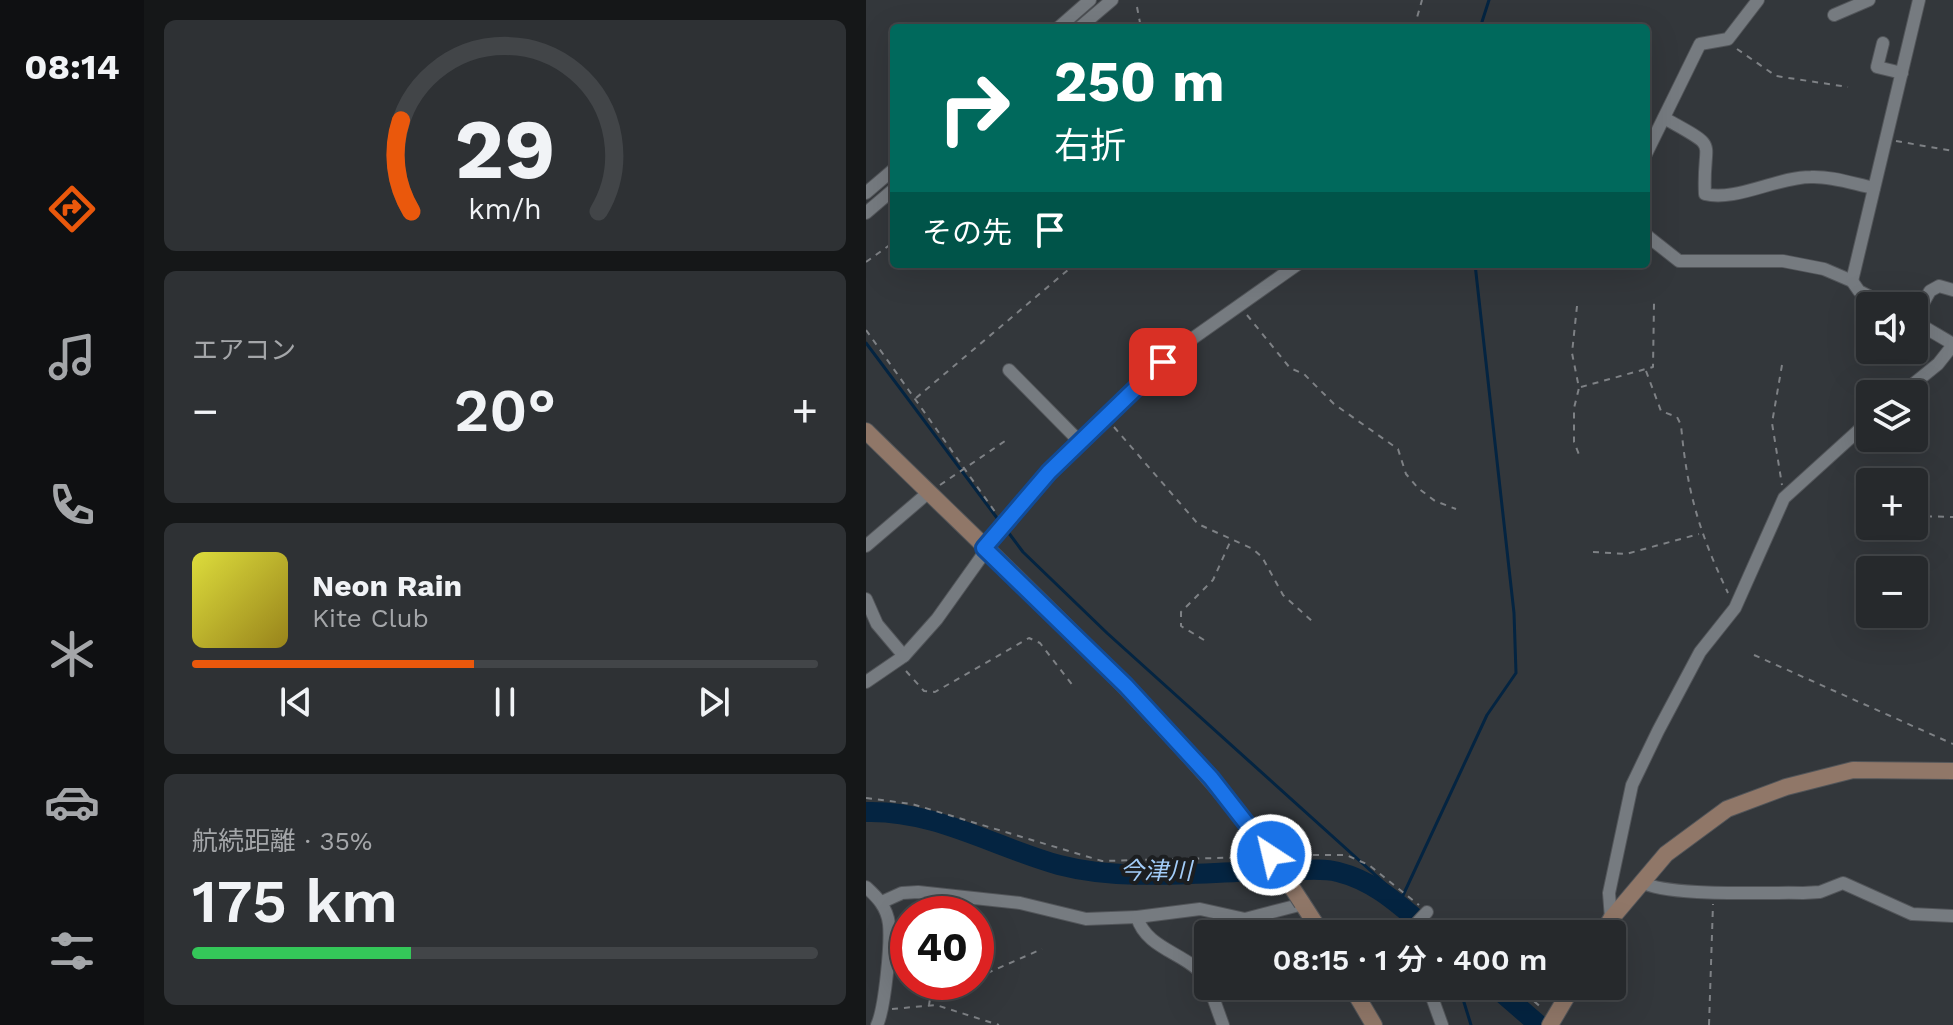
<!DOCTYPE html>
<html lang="ja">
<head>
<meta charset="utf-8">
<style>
  :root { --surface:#26292c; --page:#2e3134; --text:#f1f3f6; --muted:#a4a6a9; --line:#424548; --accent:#ea580c }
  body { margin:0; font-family:"Work Sans","Noto Sans JP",sans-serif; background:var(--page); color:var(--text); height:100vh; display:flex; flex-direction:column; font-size:30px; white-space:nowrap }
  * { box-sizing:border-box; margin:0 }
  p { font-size:26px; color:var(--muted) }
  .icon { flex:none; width:44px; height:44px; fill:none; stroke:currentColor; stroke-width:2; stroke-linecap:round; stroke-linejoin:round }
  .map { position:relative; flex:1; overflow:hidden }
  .details { display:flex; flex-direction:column; gap:20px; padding:20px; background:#151718; width:722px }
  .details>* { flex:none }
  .top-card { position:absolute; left:24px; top:24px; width:760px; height:244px; border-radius:8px; box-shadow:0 8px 32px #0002,0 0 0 2px var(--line); background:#00695c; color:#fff; overflow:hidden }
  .fabs { position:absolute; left:990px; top:292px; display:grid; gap:16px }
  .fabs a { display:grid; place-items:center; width:72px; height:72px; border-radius:8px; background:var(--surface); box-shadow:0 8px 32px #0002,0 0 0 2px var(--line); font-size:40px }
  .speed { position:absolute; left:24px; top:896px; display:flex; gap:16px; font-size:40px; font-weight:700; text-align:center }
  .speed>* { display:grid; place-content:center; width:104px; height:104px; border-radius:50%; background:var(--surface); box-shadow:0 8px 32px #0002,0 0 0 2px var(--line); line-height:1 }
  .speed .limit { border:12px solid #d22; background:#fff; color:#111 }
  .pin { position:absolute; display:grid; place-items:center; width:68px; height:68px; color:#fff; margin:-34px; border-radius:16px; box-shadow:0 4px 12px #0006 }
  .me { position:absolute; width:88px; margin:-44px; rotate:325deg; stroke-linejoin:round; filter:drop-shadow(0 0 6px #0008) }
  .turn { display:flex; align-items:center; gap:28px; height:168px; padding:0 32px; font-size:36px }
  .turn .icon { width:104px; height:104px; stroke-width:2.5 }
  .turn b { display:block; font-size:56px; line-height:68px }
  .then { display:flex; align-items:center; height:76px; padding:0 32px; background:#0003; gap:16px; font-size:30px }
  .big { font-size:60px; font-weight:600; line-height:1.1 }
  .details .widget { flex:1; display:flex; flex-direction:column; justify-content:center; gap:12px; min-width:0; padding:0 28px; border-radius:12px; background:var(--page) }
  .details .dial { align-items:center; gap:0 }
  .dial svg { height:208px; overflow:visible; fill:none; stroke:var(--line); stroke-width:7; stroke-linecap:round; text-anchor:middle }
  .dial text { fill:var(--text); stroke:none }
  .song { display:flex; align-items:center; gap:24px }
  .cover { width:96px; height:96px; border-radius:12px; background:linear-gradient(135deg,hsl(60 70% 55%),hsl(50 70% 35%)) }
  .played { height:8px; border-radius:4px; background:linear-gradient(90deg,var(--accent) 45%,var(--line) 45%) }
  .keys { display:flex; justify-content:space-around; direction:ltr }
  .heat { display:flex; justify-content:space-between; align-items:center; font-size:44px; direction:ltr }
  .charge { height:12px; border-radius:6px; background:linear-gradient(90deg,#34c759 35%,var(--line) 0) }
  .trip { position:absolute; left:328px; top:920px; width:432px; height:80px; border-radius:8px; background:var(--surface); box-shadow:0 8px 32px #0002,0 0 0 2px var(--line); font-weight:600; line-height:80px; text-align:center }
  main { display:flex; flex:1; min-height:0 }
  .dock { display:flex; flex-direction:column; width:144px; justify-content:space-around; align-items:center; background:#0f1012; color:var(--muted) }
  .dock .icon { width:56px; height:56px }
  .dock .current { color:var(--accent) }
  .dock b { font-size:36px; color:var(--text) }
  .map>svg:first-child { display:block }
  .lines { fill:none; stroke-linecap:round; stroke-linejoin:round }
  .stream { stroke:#042441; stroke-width:3 }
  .river { stroke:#042441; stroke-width:20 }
  .street-casing { stroke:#525559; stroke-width:14 }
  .secondary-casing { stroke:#525559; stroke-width:18 }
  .path { stroke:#7e8185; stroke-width:2; stroke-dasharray:6 6; stroke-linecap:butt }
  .street { stroke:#767b80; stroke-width:12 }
  .secondary { stroke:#907768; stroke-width:16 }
  .secondary-bridge-casing { stroke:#525559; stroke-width:18; stroke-linecap:butt }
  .secondary-bridge { stroke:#907768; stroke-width:16 }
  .route-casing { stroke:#114b97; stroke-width:20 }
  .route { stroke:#1a73e8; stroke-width:14 }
  .labels { text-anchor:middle; stroke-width:8; stroke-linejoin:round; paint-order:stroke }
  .water-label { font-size:24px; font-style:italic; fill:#a3cdf9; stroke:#1c1e20 }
</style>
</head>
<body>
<main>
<nav class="dock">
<b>08:14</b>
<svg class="icon current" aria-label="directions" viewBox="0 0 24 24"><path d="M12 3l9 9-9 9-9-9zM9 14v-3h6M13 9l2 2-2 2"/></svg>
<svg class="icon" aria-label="music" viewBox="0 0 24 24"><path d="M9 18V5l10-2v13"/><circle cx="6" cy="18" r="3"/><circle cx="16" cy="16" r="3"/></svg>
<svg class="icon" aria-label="phone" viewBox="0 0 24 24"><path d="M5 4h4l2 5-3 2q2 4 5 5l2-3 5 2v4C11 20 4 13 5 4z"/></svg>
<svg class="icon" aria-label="climate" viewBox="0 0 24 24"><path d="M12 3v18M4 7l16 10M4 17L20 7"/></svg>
<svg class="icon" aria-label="car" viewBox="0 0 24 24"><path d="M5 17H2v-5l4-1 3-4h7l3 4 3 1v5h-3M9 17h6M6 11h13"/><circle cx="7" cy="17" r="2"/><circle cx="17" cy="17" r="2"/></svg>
<svg class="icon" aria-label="filters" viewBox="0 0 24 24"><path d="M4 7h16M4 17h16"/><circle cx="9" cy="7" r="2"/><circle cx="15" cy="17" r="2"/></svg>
</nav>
<section class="details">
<div class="widget dial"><svg viewBox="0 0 100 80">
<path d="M14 69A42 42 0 1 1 86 69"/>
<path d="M14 69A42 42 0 0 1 10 34" stroke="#ea580c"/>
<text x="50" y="56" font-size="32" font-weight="700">29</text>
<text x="50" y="72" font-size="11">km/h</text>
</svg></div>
<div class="widget"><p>エアコン</p>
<div class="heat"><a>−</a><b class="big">20°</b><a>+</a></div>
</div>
<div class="widget">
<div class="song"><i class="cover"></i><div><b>Neon Rain</b><p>Kite Club</p></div></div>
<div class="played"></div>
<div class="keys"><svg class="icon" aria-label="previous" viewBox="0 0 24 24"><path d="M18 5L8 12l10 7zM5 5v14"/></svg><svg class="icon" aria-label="pause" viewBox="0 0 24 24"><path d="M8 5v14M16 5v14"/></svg><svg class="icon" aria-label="next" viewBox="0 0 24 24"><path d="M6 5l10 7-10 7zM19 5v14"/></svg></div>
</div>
<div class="widget"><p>航続距離 · 35%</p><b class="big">175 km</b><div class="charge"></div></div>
</section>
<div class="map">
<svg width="1087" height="1025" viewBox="0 0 1087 1025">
  <rect width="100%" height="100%" fill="#33373b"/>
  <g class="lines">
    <g class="stream">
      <polyline points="614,28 623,0"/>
      <polyline points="0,343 134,522"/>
      <polyline points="139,528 157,552 241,633 536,899"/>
      <polyline points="533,904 621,715 650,673 648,613 609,264"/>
      <polyline points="593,986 605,1025"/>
    </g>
    <g class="river">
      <path d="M0,812C69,810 128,847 193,865C262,883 340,871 411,871C431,871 454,867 472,872C512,882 537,909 568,934"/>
      <polyline points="628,986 673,1025"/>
    </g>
    <defs>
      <g id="street">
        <polyline points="968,15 1003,0"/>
        <polyline points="192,28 224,0"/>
        <polyline points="213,28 246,0"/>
        <polyline points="1017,43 1011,67 1036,73"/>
        <path d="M798,118C857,151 836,136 839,194C869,202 911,177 945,177C966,176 988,184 1008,188"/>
        <polyline points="780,154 834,44 862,39 892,0"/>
        <polyline points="0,193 28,169"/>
        <polyline points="0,213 28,189"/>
        <polyline points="780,235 813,261 917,261 958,269 986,281 993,291 1022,306"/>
        <polyline points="986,281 1053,0"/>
        <polyline points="1048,319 1064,291 1073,286 1087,290"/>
        <polyline points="1048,321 1087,344"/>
        <polyline points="143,370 214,442"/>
        <polyline points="1035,394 1072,364 1087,345"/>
        <polyline points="0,546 63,492"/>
        <polyline points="0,599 11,624 38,656"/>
        <polyline points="0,682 38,656 71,619 153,504 264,393 323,341 432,264"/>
        <path d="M776,882C800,897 903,892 937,893L954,892L977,883L1046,914L1087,916"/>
        <path d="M0,887C11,897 21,907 23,924C25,943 19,1008 11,1025"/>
        <path d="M16,902L36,893L52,892L154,903L220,919L271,917C281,952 327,953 342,983"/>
        <polyline points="271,917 334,909 379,919 437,904"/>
        <polyline points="745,919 743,893 766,785 792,731 834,652 869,608 918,498 1004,420"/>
        <polyline points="550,934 545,929 561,912"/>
        <polyline points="343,986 357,1025"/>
        <polyline points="562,986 576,1025"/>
      </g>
      <g id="secondary">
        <path d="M0,431C135,564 276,692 395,840"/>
        <polyline points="436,903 456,934"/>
        <polyline points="736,934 745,919 800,854 861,809 920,787 987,770 1087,771"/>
        <polyline points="485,986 508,1025"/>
        <polyline points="684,1025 707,986"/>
      </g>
    </defs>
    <use href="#street" class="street-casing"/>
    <use href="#secondary" class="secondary-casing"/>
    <g class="path">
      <polyline points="271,7 275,28"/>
      <polyline points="548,28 556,0"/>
      <polyline points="871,49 910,76 982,87"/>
      <polyline points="1030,141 1087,151"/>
      <polyline points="0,262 28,242"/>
      <polyline points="711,306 706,353 713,388 708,408 708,442 714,457"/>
      <polyline points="381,315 424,368 438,374 468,404 532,449 540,474 552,488 569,501 590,509"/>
      <polyline points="0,330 132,516"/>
      <polyline points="916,365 906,423 916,485"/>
      <path d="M780,371L795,411L811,417L815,425C821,492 833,532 862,593"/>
      <polyline points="715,387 787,367 788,303"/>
      <polyline points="50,398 209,264"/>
      <polyline points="248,427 332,524 387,549 396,557 417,595 447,622"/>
      <polyline points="74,485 142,439"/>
      <polyline points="1048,516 1087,517"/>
      <polyline points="727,552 760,554 833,534"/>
      <polyline points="338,640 315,626 315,612 347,580 365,540"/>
      <polyline points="888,655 1087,744"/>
      <polyline points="40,671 58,691 69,692 163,638 174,643 208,687"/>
      <polyline points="0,798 46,804 236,861 389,857"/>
      <polyline points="423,855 480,855 503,865 553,905"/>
      <polyline points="570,919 587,934"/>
      <polyline points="110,978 176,949"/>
      <polyline points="650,986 676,1008"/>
      <polyline points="63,1005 64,999 102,982"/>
      <polyline points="26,1009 70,1005 133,1025"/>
      <polyline points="843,1025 847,904"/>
    </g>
    <use href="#street" class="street"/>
    <use href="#secondary" class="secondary"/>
    <defs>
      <polyline id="secondary-bridge" points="395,840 436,903"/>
    </defs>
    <use href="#secondary-bridge" class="secondary-bridge-casing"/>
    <use href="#secondary-bridge" class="secondary-bridge"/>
  </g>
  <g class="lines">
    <defs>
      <polyline id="route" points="297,362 183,472 118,548 260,686 345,778 405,855"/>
    </defs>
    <use href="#route" class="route-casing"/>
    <use href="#route" class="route"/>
  </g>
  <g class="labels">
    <g class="water-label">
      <text x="290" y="879">今津川</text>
    </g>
  </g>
</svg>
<div class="fabs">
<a><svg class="icon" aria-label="sound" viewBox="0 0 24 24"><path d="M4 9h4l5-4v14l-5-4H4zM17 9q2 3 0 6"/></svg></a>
<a><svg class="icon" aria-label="layers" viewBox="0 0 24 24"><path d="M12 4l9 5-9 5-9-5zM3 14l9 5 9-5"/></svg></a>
<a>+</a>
<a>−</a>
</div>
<div class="speed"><div class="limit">40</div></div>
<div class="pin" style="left:297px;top:362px;background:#d93025"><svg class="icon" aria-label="arrive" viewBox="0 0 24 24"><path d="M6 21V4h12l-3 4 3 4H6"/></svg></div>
<svg class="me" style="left:405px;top:855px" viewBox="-20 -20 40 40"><circle r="17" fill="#1a73e8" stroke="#fff" stroke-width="3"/><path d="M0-11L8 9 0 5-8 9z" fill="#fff"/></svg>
<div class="trip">08:15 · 1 分 · 400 m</div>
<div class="top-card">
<div class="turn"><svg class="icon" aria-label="right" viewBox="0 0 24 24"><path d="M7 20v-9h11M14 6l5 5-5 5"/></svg><div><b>250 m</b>右折</div></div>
<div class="then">その先<svg class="icon" aria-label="arrive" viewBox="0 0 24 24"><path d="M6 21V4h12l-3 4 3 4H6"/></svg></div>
</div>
</div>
</main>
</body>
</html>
